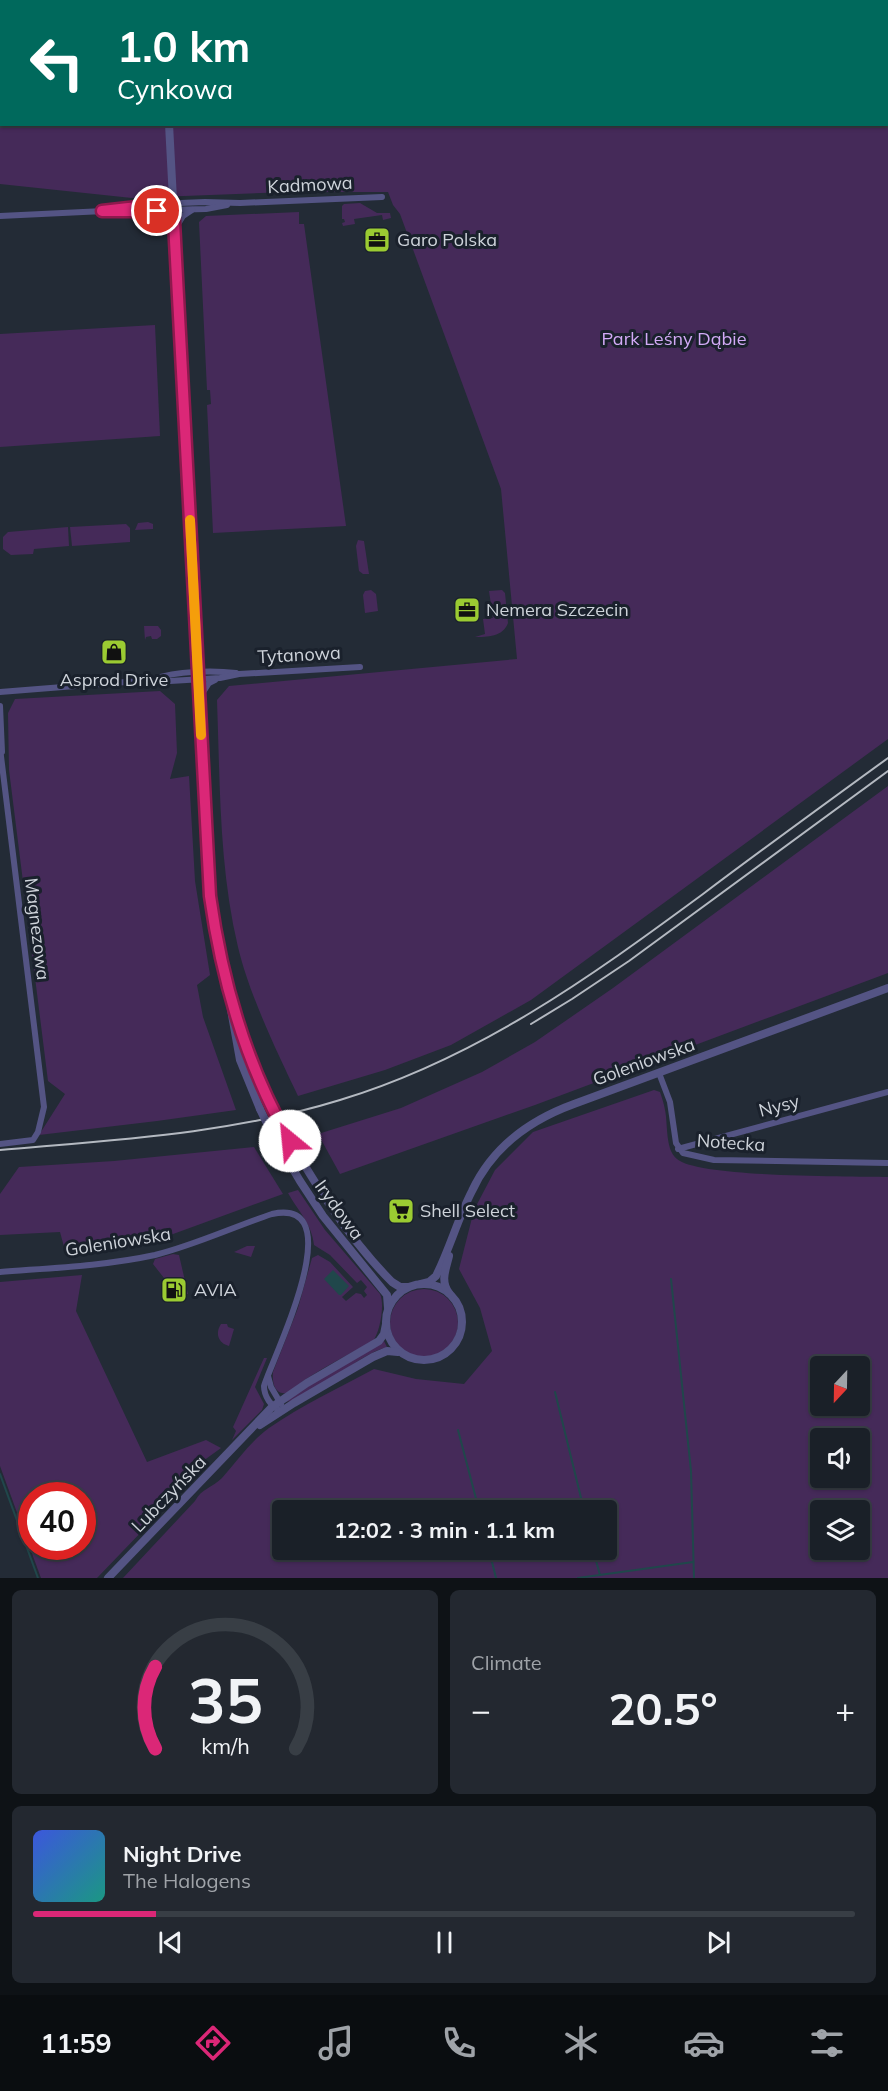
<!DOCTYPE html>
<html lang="en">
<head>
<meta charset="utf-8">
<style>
  :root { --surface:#1a2028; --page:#232830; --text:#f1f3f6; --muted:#9fa3a8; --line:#383e45; --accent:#db2777 }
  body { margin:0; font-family:Mulish,sans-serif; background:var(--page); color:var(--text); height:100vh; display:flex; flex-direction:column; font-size:22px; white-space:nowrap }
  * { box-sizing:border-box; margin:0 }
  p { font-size:20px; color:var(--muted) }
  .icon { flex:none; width:33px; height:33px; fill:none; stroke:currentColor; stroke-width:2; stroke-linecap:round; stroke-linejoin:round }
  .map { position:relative; height:1578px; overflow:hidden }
  .side { display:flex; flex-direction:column; gap:12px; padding:12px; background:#0e1216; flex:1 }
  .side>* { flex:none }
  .hud { position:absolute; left:0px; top:0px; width:888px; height:126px; box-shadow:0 2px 4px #0004,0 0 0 2px var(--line); background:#00695c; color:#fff; overflow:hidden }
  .needle { width:39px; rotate:202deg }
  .fabs { position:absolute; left:810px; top:1356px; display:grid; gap:12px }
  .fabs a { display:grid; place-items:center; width:60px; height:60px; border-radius:6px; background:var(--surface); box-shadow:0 2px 4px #0004,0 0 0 2px var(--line); font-size:30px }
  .speed { position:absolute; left:18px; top:1482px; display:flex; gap:12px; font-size:30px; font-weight:700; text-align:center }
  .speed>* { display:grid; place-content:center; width:78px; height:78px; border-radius:50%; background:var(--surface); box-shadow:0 2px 4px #0004,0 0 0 2px var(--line); line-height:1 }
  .speed .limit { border:9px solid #d22; background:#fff; color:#111 }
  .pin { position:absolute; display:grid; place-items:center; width:51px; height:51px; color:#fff; margin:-26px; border:3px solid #fff; border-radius:50%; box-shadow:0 2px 6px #0007 }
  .me { position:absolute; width:66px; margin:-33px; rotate:332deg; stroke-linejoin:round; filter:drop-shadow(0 0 4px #0008) }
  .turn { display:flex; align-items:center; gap:21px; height:126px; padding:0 18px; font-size:27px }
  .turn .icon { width:78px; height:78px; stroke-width:2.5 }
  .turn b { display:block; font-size:42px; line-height:51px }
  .big { font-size:45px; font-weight:700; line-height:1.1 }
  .side .tile { flex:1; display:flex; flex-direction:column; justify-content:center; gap:9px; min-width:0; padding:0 21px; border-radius:9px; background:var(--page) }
  .side .dial { align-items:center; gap:0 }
  .dial svg { height:156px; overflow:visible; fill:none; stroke:var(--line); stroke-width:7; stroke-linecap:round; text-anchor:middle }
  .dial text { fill:var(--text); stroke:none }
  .song { display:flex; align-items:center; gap:18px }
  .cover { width:72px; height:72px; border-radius:9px; background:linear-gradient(135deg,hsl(230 70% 55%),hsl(170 70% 35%)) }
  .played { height:6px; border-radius:3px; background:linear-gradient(90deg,var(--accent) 15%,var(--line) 15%) }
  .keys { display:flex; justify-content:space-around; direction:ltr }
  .heat { display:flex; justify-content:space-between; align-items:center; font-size:33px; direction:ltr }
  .side .tiles { flex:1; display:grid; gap:12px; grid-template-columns:1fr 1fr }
  .tile:last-child { grid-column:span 2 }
  .trip { position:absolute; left:272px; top:1500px; width:345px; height:60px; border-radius:6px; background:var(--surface); box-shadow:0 2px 4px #0004,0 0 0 2px var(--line); font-weight:700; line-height:60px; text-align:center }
  .tab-bar { display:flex; height:96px; justify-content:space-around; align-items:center; background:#0a0d10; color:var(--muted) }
  .tab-bar .icon { width:42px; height:42px }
  .tab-bar .active { color:var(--accent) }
  .tab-bar b { font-size:27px; color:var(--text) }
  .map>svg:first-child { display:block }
  .green { fill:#452a59; fill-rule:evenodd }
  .water { fill:#20474b }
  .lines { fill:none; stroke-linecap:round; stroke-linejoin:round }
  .stream { stroke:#20474b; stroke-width:2 }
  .minor { stroke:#545484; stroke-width:6 }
  .tertiary { stroke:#545484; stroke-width:8 }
  .rail { stroke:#b4b9c1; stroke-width:2 }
  .tertiary-bridge { stroke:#545484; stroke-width:8 }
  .route-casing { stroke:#8e194d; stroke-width:15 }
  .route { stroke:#db2777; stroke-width:10 }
  .slow { stroke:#f59e0b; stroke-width:10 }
  .labels { text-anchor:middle; stroke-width:6; stroke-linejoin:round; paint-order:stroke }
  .street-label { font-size:18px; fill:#ced3da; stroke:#1a212c }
  .poi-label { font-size:18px; fill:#ced3da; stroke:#1a212c; text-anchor:start }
  .park-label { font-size:18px; fill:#d3aaf7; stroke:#1a212c }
</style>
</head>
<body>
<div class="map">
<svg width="888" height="1578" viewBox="0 0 888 1578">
  <rect width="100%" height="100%" fill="#232b36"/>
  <g class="green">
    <path d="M0,0H888V739L531,1000L451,1045L385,1070L298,1096C277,1052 249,994 238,947C219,867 220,783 217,700L229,686L517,659L501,489L400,214L393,205L388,192H289L132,198L0,184ZM2,2H886V124H2Z"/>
    <polygon points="360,203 377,213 390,213 391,218 383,220 382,215 354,219 355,224 343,226 342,223 345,222 344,219 342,219 342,206 344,204"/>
    <polygon points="299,212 299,224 304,224 346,526 213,533 207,405 211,404 210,390 207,390 199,222 206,216"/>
    <polygon points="155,325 160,436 0,447 0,334"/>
    <polygon points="148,522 153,524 153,529 135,530 138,523"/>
    <polygon points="126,524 130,528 130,542 72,546 70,527"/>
    <polygon points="68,527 69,546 34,549 33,554 11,555 3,549 3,537 8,532"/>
    <polygon points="358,540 364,541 369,574 363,574 359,571 356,546"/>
    <polygon points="371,590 376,594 378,611 365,613 363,595 365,591"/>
    <path d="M502,590L505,593L508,623C503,637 487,637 475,637L485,634L483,619L493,618L489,591Z"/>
    <polygon points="144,626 158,626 161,630 161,636 157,639 152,639 151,636 146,637 145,640"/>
    <polygon points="160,691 175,704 177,753 170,779 189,776 195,881 210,975 197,985 203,1017 236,1110 157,1121 39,1135 65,1094 48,1081 9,770 8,713 15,699"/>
    <polygon points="888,786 888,973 535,1105 340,1174 318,1134 401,1108 482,1072 535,1042 613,988"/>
    <path d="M654,1090L660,1092C662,1098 664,1104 665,1110C668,1123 665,1150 677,1159C699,1178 852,1176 888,1177V1578H123L195,1501C202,1488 212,1488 222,1478C237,1461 251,1441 269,1428C302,1405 339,1388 374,1369L416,1379L464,1384L492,1351L480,1308L459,1269L474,1210L495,1170L533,1132ZM820,1366H860V1406H820ZM820,1438H860V1478H820ZM282,1510H606V1550H282ZM820,1510H860V1550H820Z"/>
    <polygon points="254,1147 283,1194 143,1245 66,1254 60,1232 0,1235 0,1194 19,1167 114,1161"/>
    <path d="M298,1190L325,1230L380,1294C385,1304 380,1332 373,1341C351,1353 328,1365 306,1379C300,1383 293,1391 286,1393C274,1395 272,1381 273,1372L298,1308L312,1258L318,1255L330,1262L353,1287L342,1297L346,1301L356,1293L361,1294L364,1298L367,1295L364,1291L367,1287L361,1280L357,1283L330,1255L314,1245C312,1224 298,1211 288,1193Z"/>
    <polygon points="255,1246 251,1257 234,1252 247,1246"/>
    <polygon points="173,1254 179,1255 188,1294 178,1295 178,1288 172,1282 164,1278 153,1264 155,1259"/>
    <path d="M82,1275L76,1311L147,1462L206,1440L221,1448L203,1461L195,1476L97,1578H41L0,1466V1282ZM32,1496H82V1546H32Z"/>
    <circle cx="424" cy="1323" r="34"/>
    <path d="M221,1324H227L228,1327L234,1329L229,1346C218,1343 215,1333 221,1324Z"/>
    <path d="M384,1341L387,1347C356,1355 311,1401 284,1402L301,1390Z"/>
    <polygon points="264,1358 267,1358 255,1387 264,1404 262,1410 232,1440 236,1431 233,1427"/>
  </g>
  <polygon class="water" points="333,1270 349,1286 341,1295 339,1295 324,1279"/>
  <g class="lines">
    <g class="stream">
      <polyline points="671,1279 691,1471 694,1578"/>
      <polyline points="555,1392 584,1510"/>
      <polyline points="458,1430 479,1510"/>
      <polyline points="0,1474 38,1578"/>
      <polyline points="489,1550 496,1578"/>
      <polyline points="593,1550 600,1575"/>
      <polyline points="578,1578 693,1562"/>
    </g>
    <g class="minor">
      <polyline points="102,211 156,204 205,202 240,203 382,197"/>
      <polyline points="123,211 206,209 227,205"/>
      <polyline points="0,216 104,211"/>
      <polyline points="175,229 183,216 192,210"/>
      <path d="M154,679C176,671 213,670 236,673"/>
      <polyline points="0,692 151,680 170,681 220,678 239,674 360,667"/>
      <polyline points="200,697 209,683 215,680"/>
      <polyline points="0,706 2,752"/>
      <polyline points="0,748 44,1107 38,1132 33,1140 0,1144"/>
      <polyline points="659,1073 670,1102 676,1143 683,1153 714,1160 888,1163"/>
      <polyline points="678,1149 888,1092"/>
      <path d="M0,1272C51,1268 104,1266 155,1255C195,1245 233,1227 272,1214C354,1196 272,1359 264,1386C264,1396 271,1407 281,1411"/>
      <polyline points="268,1376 271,1387 281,1404"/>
    </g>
    <g class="tertiary">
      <polyline points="163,0 163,2"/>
      <polyline points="709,0 711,2"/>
      <polyline points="886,76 888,77"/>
      <path d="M169,124L210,896C220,969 241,1040 272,1106"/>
      <polyline points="230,1004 240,1060 260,1109"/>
      <path d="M283,1129C315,1184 348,1238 392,1282L400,1287H408"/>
      <polyline points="271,1132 300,1181 323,1216 387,1295 388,1308"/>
      <circle cx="424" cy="1322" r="38"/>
      <path d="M421,1284L429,1282L436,1276C450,1248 458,1218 472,1191C492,1148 530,1120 574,1104L888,988"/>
      <path d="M449,1293C440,1281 446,1269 449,1256"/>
      <polyline points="260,1425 294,1403 373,1357 387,1351 398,1352"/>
      <polyline points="108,1578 272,1407 307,1383 379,1341 384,1334 386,1324"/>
    </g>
    <g class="rail">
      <polyline points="531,1024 572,999 629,961 888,771"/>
      <path d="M0,1150C114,1140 230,1134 340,1100C478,1058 589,978 703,894C764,848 826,803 888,758"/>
    </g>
    <g class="tertiary-bridge">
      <polyline points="272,1106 283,1129"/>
      <polyline points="260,1109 271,1132"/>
    </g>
  </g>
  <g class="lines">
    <defs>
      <path id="route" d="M157,211H102L173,203L210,896C222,981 247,1067 290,1141"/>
    </defs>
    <use href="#route" class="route-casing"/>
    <use href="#route" class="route"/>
    <polyline class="slow" points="190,520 201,735"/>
  </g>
  <defs>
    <symbol id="office-square" viewBox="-11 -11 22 22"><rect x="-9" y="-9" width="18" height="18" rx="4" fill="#9bcb32" stroke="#1a212c"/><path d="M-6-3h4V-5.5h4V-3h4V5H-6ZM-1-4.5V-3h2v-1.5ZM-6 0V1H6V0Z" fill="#111"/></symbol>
    <symbol id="shop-square" viewBox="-11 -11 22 22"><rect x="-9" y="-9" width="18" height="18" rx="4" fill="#9bcb32" stroke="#1a212c"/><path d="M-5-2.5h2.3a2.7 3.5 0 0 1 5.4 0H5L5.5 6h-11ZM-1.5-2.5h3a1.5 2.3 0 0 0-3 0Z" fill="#111"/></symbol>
    <symbol id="supermarket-square" viewBox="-11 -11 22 22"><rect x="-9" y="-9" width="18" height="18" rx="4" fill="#9bcb32" stroke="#1a212c"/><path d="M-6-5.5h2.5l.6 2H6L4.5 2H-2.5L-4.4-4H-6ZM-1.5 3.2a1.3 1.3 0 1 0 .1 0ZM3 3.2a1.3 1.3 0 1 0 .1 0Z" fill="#111"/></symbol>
    <symbol id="fuel-square" viewBox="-11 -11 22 22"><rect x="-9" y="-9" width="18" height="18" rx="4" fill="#9bcb32" stroke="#1a212c"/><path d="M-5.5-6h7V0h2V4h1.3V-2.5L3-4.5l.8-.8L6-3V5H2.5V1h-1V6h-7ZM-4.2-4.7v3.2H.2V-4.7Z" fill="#111"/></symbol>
  </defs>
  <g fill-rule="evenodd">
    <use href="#office-square" x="362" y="225" width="30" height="30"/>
    <use href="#office-square" x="452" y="595" width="30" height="30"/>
    <use href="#shop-square" x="99" y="637" width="30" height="30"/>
    <use href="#supermarket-square" x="386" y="1196" width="30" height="30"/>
    <use href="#fuel-square" x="159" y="1275" width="30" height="30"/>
  </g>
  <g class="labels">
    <g class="street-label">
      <text transform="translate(310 185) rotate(-3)" y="6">Kadmowa</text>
      <text transform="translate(299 655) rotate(-3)" y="6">Tytanowa</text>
      <text transform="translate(37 929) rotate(83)" y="6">Magnezowa</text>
      <text transform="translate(644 1062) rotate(-20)" y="6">Goleniowska</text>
      <text transform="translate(779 1106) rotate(-15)" y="6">Nysy</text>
      <text transform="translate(731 1143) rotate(4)" y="6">Notecka</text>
      <text transform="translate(339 1210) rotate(54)" y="6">Irydowa</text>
      <text transform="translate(118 1242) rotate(-9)" y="6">Goleniowska</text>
      <text transform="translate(169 1494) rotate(-46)" y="6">Lubczyńska</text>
    </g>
    <g class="poi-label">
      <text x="397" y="246">Garo Polska</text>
      <text x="486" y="616">Nemera Szczecin</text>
      <text x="114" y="686" text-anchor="middle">Asprod Drive</text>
      <text x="420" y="1217">Shell Select</text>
      <text x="194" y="1296">AVIA</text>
    </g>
    <g class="park-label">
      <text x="674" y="345">Park Leśny Dąbie</text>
    </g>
  </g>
</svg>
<div class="fabs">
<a><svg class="needle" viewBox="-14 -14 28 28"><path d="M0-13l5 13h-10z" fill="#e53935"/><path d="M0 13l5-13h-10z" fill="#9fa3a8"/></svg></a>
<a><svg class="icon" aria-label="sound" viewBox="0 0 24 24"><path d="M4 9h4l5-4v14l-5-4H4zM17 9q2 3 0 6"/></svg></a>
<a><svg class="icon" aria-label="layers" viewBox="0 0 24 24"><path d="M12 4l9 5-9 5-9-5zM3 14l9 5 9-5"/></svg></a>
</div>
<div class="speed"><div class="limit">40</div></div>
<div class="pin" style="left:157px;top:211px;background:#d93025"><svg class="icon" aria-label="arrive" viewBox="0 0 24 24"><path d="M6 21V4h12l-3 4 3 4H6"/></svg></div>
<svg class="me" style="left:290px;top:1141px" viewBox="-20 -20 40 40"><circle r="19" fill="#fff"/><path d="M0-13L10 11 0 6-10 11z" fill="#db2777"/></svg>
<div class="trip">12:02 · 3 min · 1.1 km</div>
<div class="hud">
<div class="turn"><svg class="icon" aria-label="left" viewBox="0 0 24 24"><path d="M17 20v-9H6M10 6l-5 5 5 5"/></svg><div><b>1.0 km</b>Cynkowa</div></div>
</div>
</div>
<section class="side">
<div class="tiles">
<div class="tile dial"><svg viewBox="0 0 100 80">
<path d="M14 69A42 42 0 1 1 86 69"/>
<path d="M14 69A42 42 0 0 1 14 27" stroke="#db2777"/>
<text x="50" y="56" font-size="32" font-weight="700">35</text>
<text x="50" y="72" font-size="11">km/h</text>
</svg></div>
<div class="tile"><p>Climate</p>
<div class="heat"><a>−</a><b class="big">20.5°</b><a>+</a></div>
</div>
<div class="tile">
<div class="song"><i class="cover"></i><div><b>Night Drive</b><p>The Halogens</p></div></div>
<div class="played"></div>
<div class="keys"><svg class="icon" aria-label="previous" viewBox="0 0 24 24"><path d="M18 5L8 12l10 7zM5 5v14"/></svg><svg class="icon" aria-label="pause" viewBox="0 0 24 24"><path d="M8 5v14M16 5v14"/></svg><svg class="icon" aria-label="next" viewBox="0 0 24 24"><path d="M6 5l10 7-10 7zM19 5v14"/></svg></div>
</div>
</div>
</section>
<nav class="tab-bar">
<b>11:59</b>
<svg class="icon active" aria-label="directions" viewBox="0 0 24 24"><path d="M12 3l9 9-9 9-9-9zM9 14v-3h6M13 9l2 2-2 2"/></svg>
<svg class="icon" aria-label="music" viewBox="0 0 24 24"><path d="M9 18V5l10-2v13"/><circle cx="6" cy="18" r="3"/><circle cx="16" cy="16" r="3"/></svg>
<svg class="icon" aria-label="phone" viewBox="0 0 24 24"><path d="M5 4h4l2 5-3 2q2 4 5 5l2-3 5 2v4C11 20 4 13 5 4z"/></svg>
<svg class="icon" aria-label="climate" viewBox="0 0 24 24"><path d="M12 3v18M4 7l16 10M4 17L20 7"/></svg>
<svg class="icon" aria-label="car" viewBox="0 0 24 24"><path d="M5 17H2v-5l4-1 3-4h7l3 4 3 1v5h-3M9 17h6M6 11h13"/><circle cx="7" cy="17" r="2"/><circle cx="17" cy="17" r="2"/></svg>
<svg class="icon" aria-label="filters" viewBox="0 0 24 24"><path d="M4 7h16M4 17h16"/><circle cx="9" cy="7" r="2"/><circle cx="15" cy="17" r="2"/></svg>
</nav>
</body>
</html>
